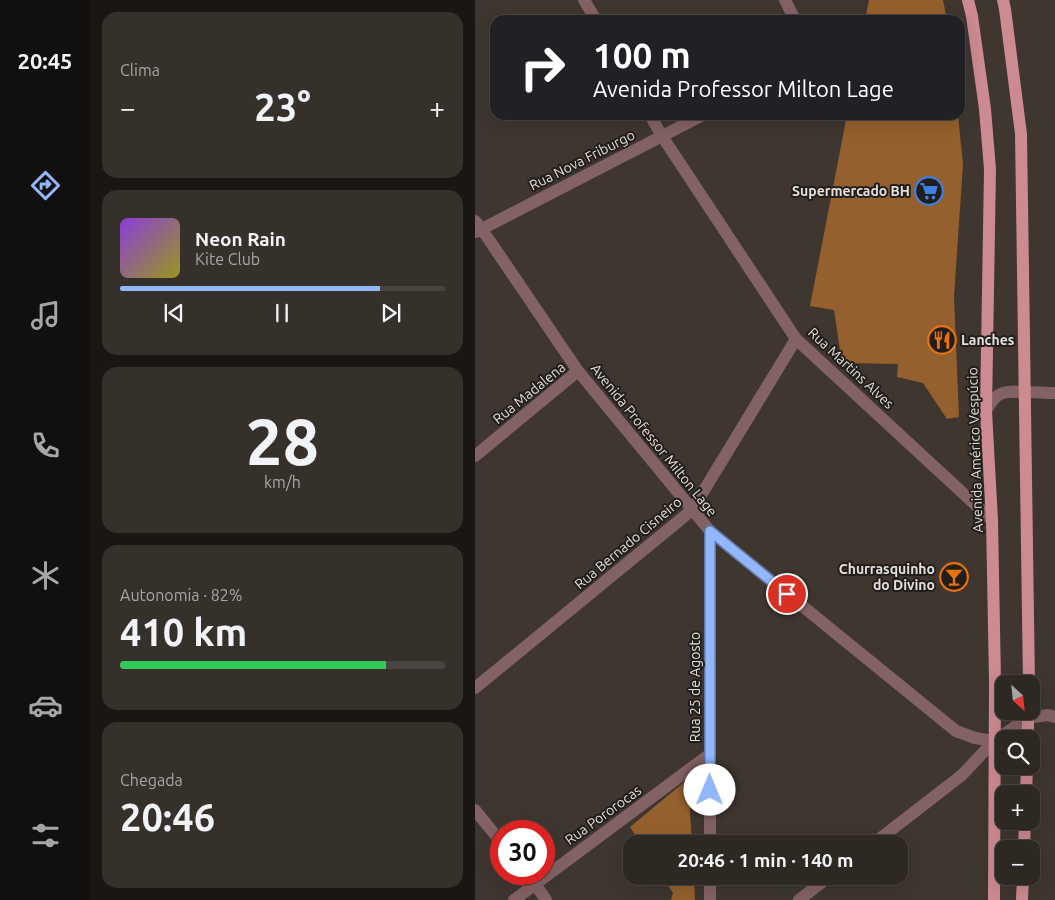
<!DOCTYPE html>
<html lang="pt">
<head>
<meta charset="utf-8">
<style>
  :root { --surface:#2e2823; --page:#36302b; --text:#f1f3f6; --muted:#a7a6a6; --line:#494441; --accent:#92b7fd }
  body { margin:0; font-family:Ubuntu,sans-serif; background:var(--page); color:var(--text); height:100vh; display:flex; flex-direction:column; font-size:19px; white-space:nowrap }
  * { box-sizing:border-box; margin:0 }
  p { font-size:16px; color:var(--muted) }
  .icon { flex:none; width:28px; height:28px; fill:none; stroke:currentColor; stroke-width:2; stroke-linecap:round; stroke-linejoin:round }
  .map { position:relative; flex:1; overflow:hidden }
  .sheet { display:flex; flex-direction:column; gap:12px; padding:12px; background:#191613; width:385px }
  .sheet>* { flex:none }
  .top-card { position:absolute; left:15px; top:15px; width:475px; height:105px; border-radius:15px; box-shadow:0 5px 20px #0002,0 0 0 1px var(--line); background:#202124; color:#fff; overflow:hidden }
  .needle { width:32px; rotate:153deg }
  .tools { position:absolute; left:520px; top:675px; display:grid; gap:10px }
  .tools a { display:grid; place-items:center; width:45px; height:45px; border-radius:10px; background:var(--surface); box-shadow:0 5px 20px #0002,0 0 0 1px var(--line); font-size:25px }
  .speed { position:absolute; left:15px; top:820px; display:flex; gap:10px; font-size:25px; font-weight:700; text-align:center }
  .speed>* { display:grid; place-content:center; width:65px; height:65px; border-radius:50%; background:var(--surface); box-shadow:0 5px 20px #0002,0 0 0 1px var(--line); line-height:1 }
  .speed .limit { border:8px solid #d22; background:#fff; color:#111 }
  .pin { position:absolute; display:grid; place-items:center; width:42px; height:42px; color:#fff; margin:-21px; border:2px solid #fff; border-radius:50%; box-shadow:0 1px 5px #0007 }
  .me { position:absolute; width:55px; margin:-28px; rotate:0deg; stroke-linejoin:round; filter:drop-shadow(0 0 4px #0008) }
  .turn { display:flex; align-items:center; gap:18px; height:105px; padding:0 20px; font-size:22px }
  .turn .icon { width:65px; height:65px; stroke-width:2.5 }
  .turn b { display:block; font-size:35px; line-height:42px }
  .big { font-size:38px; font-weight:700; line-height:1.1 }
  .sheet .card { flex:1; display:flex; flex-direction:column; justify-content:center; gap:8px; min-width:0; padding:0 18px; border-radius:15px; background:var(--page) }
  .sheet .dial { align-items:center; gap:0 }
  .dial b { font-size:65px; line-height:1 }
  .song { display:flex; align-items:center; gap:15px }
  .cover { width:60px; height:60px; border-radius:8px; background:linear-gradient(135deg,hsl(270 70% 55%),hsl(60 70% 35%)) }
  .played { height:5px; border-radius:2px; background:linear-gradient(90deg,var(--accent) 80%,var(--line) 80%) }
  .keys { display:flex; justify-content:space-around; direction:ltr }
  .heat { display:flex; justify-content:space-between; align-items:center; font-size:28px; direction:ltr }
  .charge { height:8px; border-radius:4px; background:linear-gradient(90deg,#34c759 82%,var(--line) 0) }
  .trip { position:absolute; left:148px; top:835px; width:285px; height:50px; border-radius:15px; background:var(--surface); box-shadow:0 5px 20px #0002,0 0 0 1px var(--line); font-weight:700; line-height:50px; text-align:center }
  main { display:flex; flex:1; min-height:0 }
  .dock { display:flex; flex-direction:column; width:90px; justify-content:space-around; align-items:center; background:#12100e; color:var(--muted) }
  .dock .icon { width:35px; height:35px }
  .dock .selected { color:var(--accent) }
  .dock b { font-size:22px; color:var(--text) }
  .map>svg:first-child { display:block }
  .building { fill:#94602d }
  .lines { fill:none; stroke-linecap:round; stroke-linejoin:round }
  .minor { stroke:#836265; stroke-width:12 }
  .major { stroke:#cc8a91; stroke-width:12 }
  .route-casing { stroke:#5f77a4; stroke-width:12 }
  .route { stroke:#92b7fd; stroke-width:9 }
  .labels { text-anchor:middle; stroke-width:4; stroke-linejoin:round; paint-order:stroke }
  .street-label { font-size:14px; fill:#e4dfdb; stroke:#221e1b }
  .poi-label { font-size:14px; font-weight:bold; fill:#e4dfdb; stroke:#221e1b; text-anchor:end }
</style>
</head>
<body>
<main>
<nav class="dock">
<b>20:45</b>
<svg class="icon selected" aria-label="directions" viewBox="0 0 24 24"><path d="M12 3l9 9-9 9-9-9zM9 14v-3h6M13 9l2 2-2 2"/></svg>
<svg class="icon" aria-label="music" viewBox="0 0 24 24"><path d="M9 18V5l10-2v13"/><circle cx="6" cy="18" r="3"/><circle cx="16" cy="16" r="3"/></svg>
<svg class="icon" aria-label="phone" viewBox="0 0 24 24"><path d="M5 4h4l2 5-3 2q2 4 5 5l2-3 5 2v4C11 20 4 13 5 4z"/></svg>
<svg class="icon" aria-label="climate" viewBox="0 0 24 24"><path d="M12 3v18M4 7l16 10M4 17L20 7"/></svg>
<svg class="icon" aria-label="car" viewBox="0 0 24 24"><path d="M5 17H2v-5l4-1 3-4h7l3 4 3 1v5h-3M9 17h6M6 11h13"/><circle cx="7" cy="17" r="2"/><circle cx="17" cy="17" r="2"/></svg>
<svg class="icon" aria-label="filters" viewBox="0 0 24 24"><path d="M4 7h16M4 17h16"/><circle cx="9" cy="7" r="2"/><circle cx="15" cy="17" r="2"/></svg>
</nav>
<section class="sheet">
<div class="card"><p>Clima</p>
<div class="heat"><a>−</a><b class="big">23°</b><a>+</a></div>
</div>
<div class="card">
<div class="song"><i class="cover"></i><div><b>Neon Rain</b><p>Kite Club</p></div></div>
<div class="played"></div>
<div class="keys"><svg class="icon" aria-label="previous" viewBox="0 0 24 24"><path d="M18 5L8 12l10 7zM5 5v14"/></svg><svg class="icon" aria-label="pause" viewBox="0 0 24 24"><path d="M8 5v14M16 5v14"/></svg><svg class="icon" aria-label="next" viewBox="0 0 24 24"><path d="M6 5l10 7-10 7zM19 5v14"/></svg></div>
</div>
<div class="card dial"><b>28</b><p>km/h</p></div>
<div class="card"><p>Autonomia · 82%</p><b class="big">410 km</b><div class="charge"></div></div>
<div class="card"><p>Chegada</p><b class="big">20:46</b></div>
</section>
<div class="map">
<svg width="580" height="900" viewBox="0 0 580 900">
  <rect width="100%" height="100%" fill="#3e362f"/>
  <g class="building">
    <polygon points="394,0 468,0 472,20 390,20"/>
    <polygon points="372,115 483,115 488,165 479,296 484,417 472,419 448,383 422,377 423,364 367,363 359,310 335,306"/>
    <polygon points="213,779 217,844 166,844 155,827"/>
    <polygon points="187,876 219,876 220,900 196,900 198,893"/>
  </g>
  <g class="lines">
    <g class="minor">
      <polyline points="109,0 121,20"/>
      <polyline points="310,0 320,20"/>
      <polyline points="175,115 187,136 321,339 517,520"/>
      <polyline points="0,221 6,228 103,371 235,531 481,731 500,738 519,741"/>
      <polyline points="1,232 228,115"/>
      <path d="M511,411C522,390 529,391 551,392C561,392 570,393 580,393"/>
      <polyline points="0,456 103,371"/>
      <polyline points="0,688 217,510 321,339"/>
      <polyline points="0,810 26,842"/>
      <polyline points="235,844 235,531"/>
      <polyline points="398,844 487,775 519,741 553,718 573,715 580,717"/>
      <polyline points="53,874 71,900"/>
      <polyline points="39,900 235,754"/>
      <polyline points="235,900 235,876"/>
      <polyline points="324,900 355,876"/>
    </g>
    <g class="major">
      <polyline points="493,0 497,16 510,109 515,169 511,411 517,520 520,681 519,900"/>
      <polyline points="528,0 530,9 546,134 554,684"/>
      <polyline points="553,739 553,711"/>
      <polyline points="551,794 552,766"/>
      <polyline points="549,849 550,821"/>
      <polyline points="547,900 548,876"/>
    </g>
  </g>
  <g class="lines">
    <defs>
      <polyline id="route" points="235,790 235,531 312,594"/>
    </defs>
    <use href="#route" class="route-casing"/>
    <use href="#route" class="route"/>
  </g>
  <defs>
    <symbol id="supermarket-ring" viewBox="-11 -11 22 22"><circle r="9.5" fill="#221e1b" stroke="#3f7fe0" stroke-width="1.5"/><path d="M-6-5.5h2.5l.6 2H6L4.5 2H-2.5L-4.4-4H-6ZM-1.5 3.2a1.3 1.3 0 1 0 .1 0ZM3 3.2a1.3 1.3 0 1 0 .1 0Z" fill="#3f7fe0"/></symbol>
    <symbol id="restaurant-ring" viewBox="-11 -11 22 22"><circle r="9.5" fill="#221e1b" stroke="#e8710a" stroke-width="1.5"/><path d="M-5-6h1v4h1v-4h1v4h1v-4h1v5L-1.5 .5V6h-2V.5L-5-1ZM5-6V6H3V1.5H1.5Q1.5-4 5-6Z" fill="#e8710a"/></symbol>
    <symbol id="bar-ring" viewBox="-11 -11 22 22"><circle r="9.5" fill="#221e1b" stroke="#e8710a" stroke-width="1.5"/><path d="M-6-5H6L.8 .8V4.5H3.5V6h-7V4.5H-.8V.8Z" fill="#e8710a"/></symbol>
  </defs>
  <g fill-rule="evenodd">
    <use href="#supermarket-ring" x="438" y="175" width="32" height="32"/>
    <use href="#restaurant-ring" x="451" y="324" width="32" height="32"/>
    <use href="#bar-ring" x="463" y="561" width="32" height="32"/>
  </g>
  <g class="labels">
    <g class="street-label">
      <text transform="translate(107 160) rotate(-27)" y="5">Rua Nova Friburgo</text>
      <text transform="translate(376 368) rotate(43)" y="5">Rua Martins Alves</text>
      <text transform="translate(54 393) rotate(-39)" y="5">Rua Madalena</text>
      <text transform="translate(179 440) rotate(51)" y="5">Avenida Professor Milton Lage</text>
      <text transform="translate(500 450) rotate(-92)" y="5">Avenida Américo Vespúcio</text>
      <text transform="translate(153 543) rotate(-40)" y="5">Rua Bernado Cisneiro</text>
      <text transform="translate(220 687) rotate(-90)" y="5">Rua 25 de Agosto</text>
      <text transform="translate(128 815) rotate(-36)" y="5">Rua Pororocas</text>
    </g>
    <g class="poi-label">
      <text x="435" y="196">Supermercado BH</text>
      <text x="486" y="345" text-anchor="start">Lanches</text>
      <text x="460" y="574">Churrasquinho<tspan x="460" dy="16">do Divino</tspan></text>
    </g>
  </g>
</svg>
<div class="tools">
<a><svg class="needle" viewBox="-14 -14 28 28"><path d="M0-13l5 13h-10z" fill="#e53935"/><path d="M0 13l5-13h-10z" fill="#a7a6a6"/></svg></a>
<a><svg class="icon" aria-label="search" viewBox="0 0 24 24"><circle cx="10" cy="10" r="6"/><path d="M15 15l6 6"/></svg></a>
<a>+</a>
<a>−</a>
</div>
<div class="speed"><div class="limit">30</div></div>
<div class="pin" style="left:312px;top:594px;background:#d93025"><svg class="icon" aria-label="arrive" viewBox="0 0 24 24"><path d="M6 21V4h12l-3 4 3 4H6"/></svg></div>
<svg class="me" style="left:235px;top:790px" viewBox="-20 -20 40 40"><circle r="19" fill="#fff"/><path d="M0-13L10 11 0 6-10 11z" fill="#92b7fd"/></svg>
<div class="trip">20:46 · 1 min · 140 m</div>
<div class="top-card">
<div class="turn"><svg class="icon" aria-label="right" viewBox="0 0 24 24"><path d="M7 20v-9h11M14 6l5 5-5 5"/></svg><div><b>100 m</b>Avenida Professor Milton Lage</div></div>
</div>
</div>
</main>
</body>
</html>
